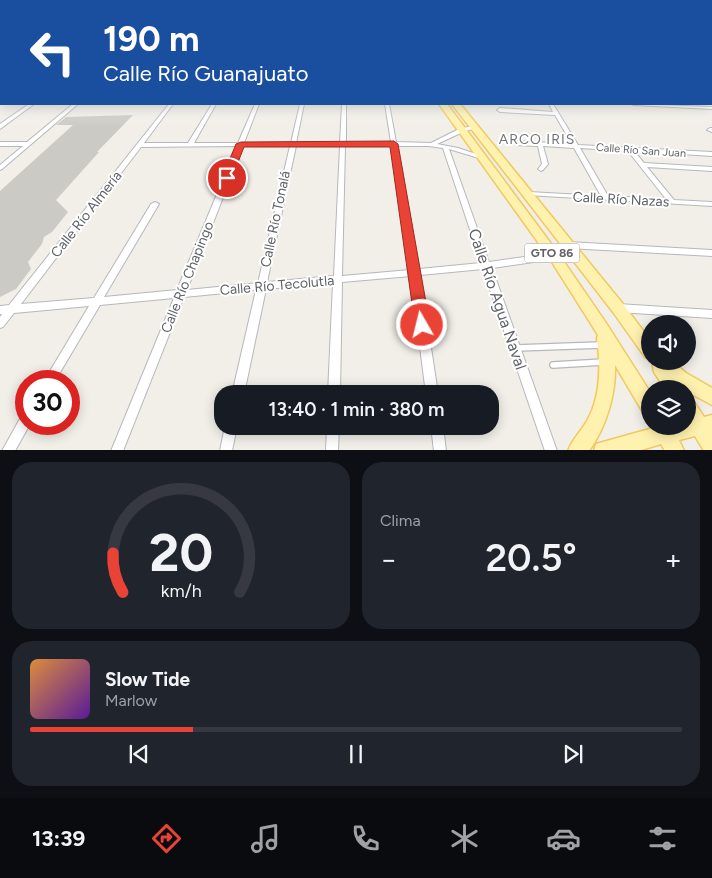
<!DOCTYPE html>
<html lang="es">
<head>
<meta charset="utf-8">
<style>
  :root { --surface:#171b24; --page:#20242c; --text:#f1f3f6; --muted:#9ea1a6; --line:#363941; --accent:#ea4335 }
  body { margin:0; font-family:Figtree,sans-serif; background:var(--page); color:var(--text); height:100vh; display:flex; flex-direction:column; font-size:19px; white-space:nowrap }
  * { box-sizing:border-box; margin:0 }
  p { font-size:16px; color:var(--muted) }
  .icon { flex:none; width:28px; height:28px; fill:none; stroke:currentColor; stroke-width:2; stroke-linecap:round; stroke-linejoin:round }
  .map { position:relative; height:450px; overflow:hidden }
  .sheet { display:flex; flex-direction:column; gap:12px; padding:12px; background:#0d0f14; flex:1 }
  .sheet>* { flex:none }
  .top-card { position:absolute; left:0px; top:0px; width:712px; height:105px; box-shadow:0 2px 12px #0003; background:#1a4fa0; color:#fff; overflow:hidden }
  .controls { position:absolute; left:641px; top:315px; display:grid; gap:10px }
  .controls a { display:grid; place-items:center; width:55px; height:55px; border-radius:50%; background:var(--surface); box-shadow:0 2px 12px #0003; font-size:25px }
  .speed { position:absolute; left:15px; top:370px; display:flex; gap:10px; font-size:25px; font-weight:700; text-align:center }
  .speed>* { display:grid; place-content:center; width:65px; height:65px; border-radius:50%; background:var(--surface); box-shadow:0 2px 12px #0003; line-height:1 }
  .speed .limit { border:8px solid #d22; background:#fff; color:#111 }
  .pin { position:absolute; display:grid; place-items:center; width:42px; height:42px; color:#fff; margin:-21px; border:2px solid #fff; border-radius:50%; box-shadow:0 1px 5px #0007 }
  .me { position:absolute; width:55px; margin:-28px; rotate:352deg; stroke-linejoin:round; filter:drop-shadow(0 0 4px #0008) }
  .turn { display:flex; align-items:center; gap:18px; height:105px; padding:0 20px; font-size:22px }
  .turn .icon { width:65px; height:65px; stroke-width:2.5 }
  .turn b { display:block; font-size:35px; line-height:42px }
  .big { font-size:38px; font-weight:600; line-height:1.1 }
  .sheet .tile { flex:1; display:flex; flex-direction:column; justify-content:center; gap:8px; min-width:0; padding:0 18px; border-radius:20px; background:var(--page) }
  .sheet .dial { align-items:center; gap:0 }
  .dial svg { height:130px; overflow:visible; fill:none; stroke:var(--line); stroke-width:7; stroke-linecap:round; text-anchor:middle }
  .dial text { fill:var(--text); stroke:none }
  .song { display:flex; align-items:center; gap:15px }
  .cover { width:60px; height:60px; border-radius:8px; background:linear-gradient(135deg,hsl(30 70% 55%),hsl(270 70% 35%)) }
  .played { height:5px; border-radius:2px; background:linear-gradient(90deg,var(--accent) 25%,var(--line) 25%) }
  .keys { display:flex; justify-content:space-around; direction:ltr }
  .heat { display:flex; justify-content:space-between; align-items:center; font-size:28px; direction:ltr }
  .sheet .tiles { flex:1; display:grid; gap:12px; grid-template-columns:1fr 1fr }
  .tile:last-child { grid-column:span 2 }
  .trip { position:absolute; left:214px; top:385px; width:285px; height:50px; border-radius:20px; background:var(--surface); box-shadow:0 2px 12px #0003; font-weight:600; line-height:50px; text-align:center }
  .dock { display:flex; height:80px; justify-content:space-around; align-items:center; background:#090b0e; color:var(--muted) }
  .dock .icon { width:35px; height:35px }
  .dock .on { color:var(--accent) }
  .dock b { font-size:22px; color:var(--text) }
  .map>svg:first-child { display:block }
  .building { fill:#cccac5 }
  .lines { fill:none; stroke-linecap:round; stroke-linejoin:round }
  .lane-casing { stroke:#b5b8bc; stroke-width:8 }
  .street-casing { stroke:#b5b8bc; stroke-width:2 }
  .primary-casing { stroke:#f2c960; stroke-width:3 }
  .lane { stroke:#fff; stroke-width:5.5 }
  .street { fill:#fff; fill-rule:evenodd }
  .primary { fill:#fff2af; fill-rule:evenodd }
  .route { fill:#ea4335; stroke:#982c22 }
  .labels { text-anchor:middle; stroke-width:4; stroke-linejoin:round; paint-order:stroke }
  .far-street-label { font-size:11px; fill:#5f6368; stroke:#fff }
  .shield { fill:#fff; stroke:#8f9295; stroke-width:1 }
  .shield-label { font-size:12px; font-weight:bold; fill:#5f6368 }
  .far-quarter-label { font-size:14px; letter-spacing:1px; fill:#70757a; stroke:#fff }
  .street-label { font-size:14px; fill:#5f6368; stroke:#fff }
  .near-street-label { font-size:16px; fill:#5f6368; stroke:#fff }
</style>
</head>
<body>
<div class="map">
<svg width="712" height="451" viewBox="0 0 712 451">
  <rect width="100%" height="100%" fill="#f1efe8"/>
  <polygon class="building" points="133,115 97,152 99,152 56,200 68,212 52,232 44,237 42,244 28,262 31,269 16,289 0,297 0,191 73,125 56,125 66,117"/>
  <g class="lines">
    <defs>
      <g id="lane">
        <polyline points="516,348 601,345"/>
        <polyline points="553,365 603,362"/>
      </g>
      <g id="street">
        <rect x="711" y="65" width="1" height="2"/>
        <rect x="0" y="72" width="1" height="2"/>
        <rect x="711" y="93" width="1" height="3"/>
        <rect x="0" y="95" width="1" height="3"/>
        <polygon points="29,104 34,104 0,129 0,124"/>
        <polygon points="73,104 78,104 2,169 0,170 0,165 23,146 0,146 0,142 27,142"/>
        <path d="M169,104H173L144,143H188L212,104H216L194,143H238L255,104H259L244,143H291L300,104H304L296,143H340L342,104H346V143L391,142L385,104H389L396,142L431,143L461,128L477,126V128L465,131L437,144L458,148L485,157L482,159L449,149L489,262L554,253L557,254L558,256L557,258L554,259L492,268L557,451H545L483,269L420,275L438,394H426L411,276L342,282L340,394H328L333,283L266,289L244,394H232L256,290L184,297L123,451H111L174,298L100,305L55,381H44L89,306L14,313L3,327L0,328V317L2,314H0V306L9,305ZM237,146L177,290L104,297L159,204L155,202L151,204L94,298L21,304L141,147ZM243,146H290L258,283L187,290ZM296,146H340L334,276L267,282ZM345,146H391L410,270L342,276ZM397,146H429L443,148L481,263L419,269Z"/>
        <path d="M549,104H553L578,145L712,152V156L634,151L644,163L712,167V171L647,167L674,200L712,202V206L527,195L526,194L529,192L601,196L574,148L543,146L548,164L543,170L541,171L538,169L542,164L538,146L516,145L513,143L516,141L572,144L555,115L500,112L497,110L500,108L553,112ZM580,148L628,151L666,199L608,196Z"/>
        <polygon points="632,104 712,107 712,109 634,105"/>
        <polygon points="710,128 712,128 712,132 707,130"/>
        <polygon points="568,242 712,250 712,256 568,248 565,247 564,245 565,243"/>
        <polygon points="618,304 712,310 712,318 618,312 615,311 613,308 615,305"/>
        <polygon points="26,413 26,424 30,424 15,451 2,451 22,415"/>
        <polygon points="225,426 237,426 232,451 220,451"/>
        <polygon points="327,426 339,426 338,451 326,451"/>
        <polygon points="431,426 443,426 446,451 434,451"/>
      </g>
      <g id="primary">
        <path d="M439,104H447L558,253L606,323L650,392V417L644,414L615,365C616,395 606,427 589,451H568C572,440 581,431 587,421C601,396 601,366 597,338L598,335L550,259Z"/>
        <polygon points="452,104 460,104 623,304 650,340 650,359 645,357 613,312"/>
        <polygon points="652,361 672,361 686,373 712,388 712,405 688,392 688,389 665,389 654,372"/>
        <polygon points="688,399 694,402 704,417 712,415 712,451 704,451 695,436 679,440 684,451 665,451 661,444 638,451 594,451 596,444 653,428 652,426 688,426"/>
      </g>
    </defs>
    <use href="#lane" class="lane-casing"/>
    <use href="#street" class="street-casing"/>
    <use href="#primary" class="primary-casing"/>
    <use href="#lane" class="lane"/>
    <use href="#street" class="street"/>
    <use href="#primary" class="primary"/>
  </g>
  <linearGradient id="sky" x2="0" y2="1"><stop stop-color="#8fc3f1"/><stop offset="0.5" stop-color="#f9f8f5"/><stop offset="1" stop-color="#f9f8f5" stop-opacity="0"/></linearGradient>
  <rect width="712" height="127" fill="url(#sky)"/>
  <polygon class="route" points="394,141 398,144 430,325 428,329 422,331 417,329 415,325 390,147 244,147 231,180 227,180 222,178 236,144 241,142"/>
  <g class="labels">
    <g class="far-street-label">
      <text transform="translate(641 150) rotate(4)" y="4">Calle Río San Juan</text>
    </g>
    <rect class="shield" x="524.5" y="243.5" width="55" height="19" rx="4"/>
    <g class="shield-label">
      <text x="552" y="257">GTO 86</text>
    </g>
    <g class="far-quarter-label">
      <text x="537" y="144">ARCO IRIS</text>
    </g>
    <g class="street-label">
      <text transform="translate(621 199) rotate(3)" y="5">Calle Río Nazas</text>
      <text transform="translate(86 214) rotate(-52)" y="5">Calle Río Almería</text>
      <text transform="translate(275 219) rotate(-78)" y="5">Calle Río Tonalá</text>
      <text transform="translate(187 277) rotate(-68)" y="5">Calle Río Chapingo</text>
      <text transform="translate(277 285) rotate(-5)" y="5">Calle Río Tecolutla</text>
    </g>
    <g class="near-street-label">
      <text transform="translate(498 299) rotate(71)" y="6">Calle Río Agua Naval</text>
    </g>
  </g>
</svg>
<div class="controls">
<a><svg class="icon" aria-label="sound" viewBox="0 0 24 24"><path d="M4 9h4l5-4v14l-5-4H4zM17 9q2 3 0 6"/></svg></a>
<a><svg class="icon" aria-label="layers" viewBox="0 0 24 24"><path d="M12 4l9 5-9 5-9-5zM3 14l9 5 9-5"/></svg></a>
</div>
<div class="speed"><div class="limit">30</div></div>
<div class="pin" style="left:227px;top:178px;background:#d93025"><svg class="icon" aria-label="arrive" viewBox="0 0 24 24"><path d="M6 21V4h12l-3 4 3 4H6"/></svg></div>
<svg class="me" style="left:422px;top:325px" viewBox="-20 -20 40 40"><circle r="17" fill="#ea4335" stroke="#fff" stroke-width="3"/><path d="M0-11L8 9 0 5-8 9z" fill="#fff"/></svg>
<div class="trip">13:40 · 1 min · 380 m</div>
<div class="top-card">
<div class="turn"><svg class="icon" aria-label="left" viewBox="0 0 24 24"><path d="M17 20v-9H6M10 6l-5 5 5 5"/></svg><div><b>190 m</b>Calle Río Guanajuato</div></div>
</div>
</div>
<section class="sheet">
<div class="tiles">
<div class="tile dial"><svg viewBox="0 0 100 80">
<path d="M14 69A42 42 0 1 1 86 69"/>
<path d="M14 69A42 42 0 0 1 8 45" stroke="#ea4335"/>
<text x="50" y="56" font-size="32" font-weight="700">20</text>
<text x="50" y="72" font-size="11">km/h</text>
</svg></div>
<div class="tile"><p>Clima</p>
<div class="heat"><a>−</a><b class="big">20.5°</b><a>+</a></div>
</div>
<div class="tile">
<div class="song"><i class="cover"></i><div><b>Slow Tide</b><p>Marlow</p></div></div>
<div class="played"></div>
<div class="keys"><svg class="icon" aria-label="previous" viewBox="0 0 24 24"><path d="M18 5L8 12l10 7zM5 5v14"/></svg><svg class="icon" aria-label="pause" viewBox="0 0 24 24"><path d="M8 5v14M16 5v14"/></svg><svg class="icon" aria-label="next" viewBox="0 0 24 24"><path d="M6 5l10 7-10 7zM19 5v14"/></svg></div>
</div>
</div>
</section>
<nav class="dock">
<b>13:39</b>
<svg class="icon on" aria-label="directions" viewBox="0 0 24 24"><path d="M12 3l9 9-9 9-9-9zM9 14v-3h6M13 9l2 2-2 2"/></svg>
<svg class="icon" aria-label="music" viewBox="0 0 24 24"><path d="M9 18V5l10-2v13"/><circle cx="6" cy="18" r="3"/><circle cx="16" cy="16" r="3"/></svg>
<svg class="icon" aria-label="phone" viewBox="0 0 24 24"><path d="M5 4h4l2 5-3 2q2 4 5 5l2-3 5 2v4C11 20 4 13 5 4z"/></svg>
<svg class="icon" aria-label="climate" viewBox="0 0 24 24"><path d="M12 3v18M4 7l16 10M4 17L20 7"/></svg>
<svg class="icon" aria-label="car" viewBox="0 0 24 24"><path d="M5 17H2v-5l4-1 3-4h7l3 4 3 1v5h-3M9 17h6M6 11h13"/><circle cx="7" cy="17" r="2"/><circle cx="17" cy="17" r="2"/></svg>
<svg class="icon" aria-label="filters" viewBox="0 0 24 24"><path d="M4 7h16M4 17h16"/><circle cx="9" cy="7" r="2"/><circle cx="15" cy="17" r="2"/></svg>
</nav>
</body>
</html>
